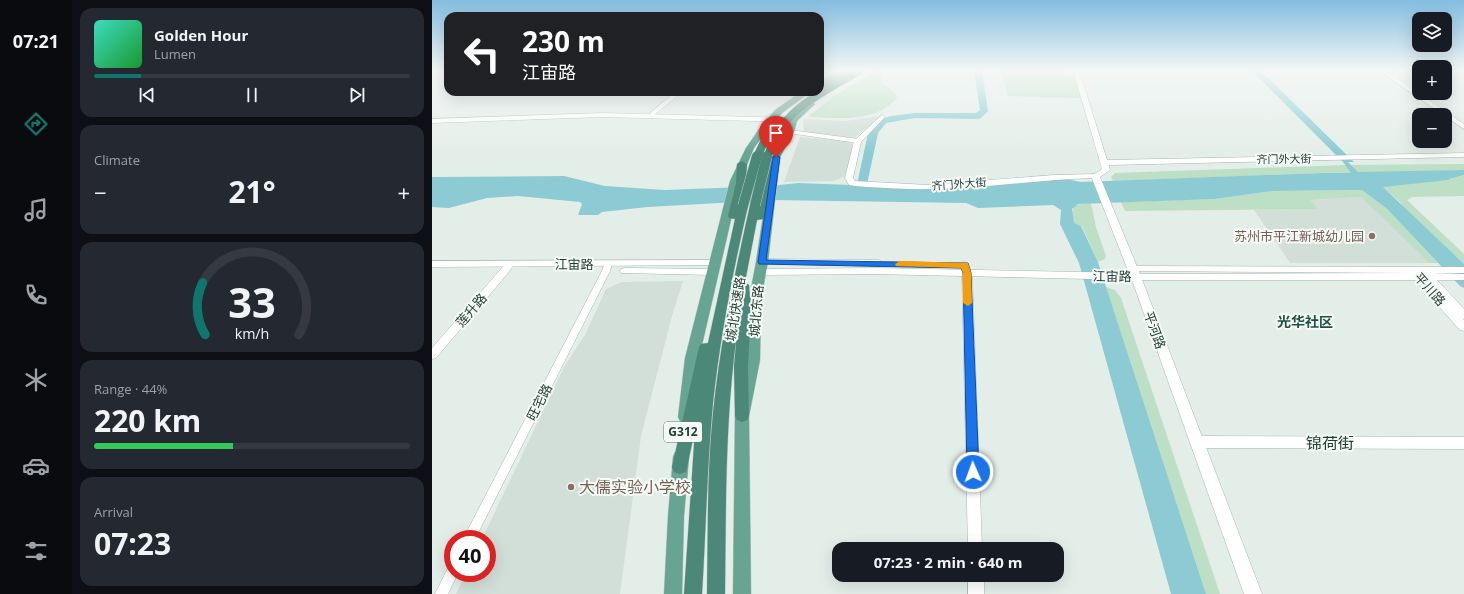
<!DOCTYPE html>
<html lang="en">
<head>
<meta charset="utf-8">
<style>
  :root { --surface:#171b24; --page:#242831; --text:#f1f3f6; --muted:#9ea1a6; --line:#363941; --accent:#0f766e }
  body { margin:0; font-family:"Open Sans","Noto Sans SC",sans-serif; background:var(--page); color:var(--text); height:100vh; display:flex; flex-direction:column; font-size:15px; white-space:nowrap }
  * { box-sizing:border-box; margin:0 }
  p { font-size:13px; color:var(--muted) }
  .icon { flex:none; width:22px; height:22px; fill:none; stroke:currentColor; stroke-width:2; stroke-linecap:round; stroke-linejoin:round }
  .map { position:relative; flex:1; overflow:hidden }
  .side { display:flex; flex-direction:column; gap:8px; padding:8px; background:#0d0f14; width:360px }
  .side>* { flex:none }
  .banner { position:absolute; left:12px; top:12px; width:380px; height:84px; border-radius:12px; box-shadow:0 4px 16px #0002; background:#202124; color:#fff; overflow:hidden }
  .tools { position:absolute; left:980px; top:12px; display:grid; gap:8px }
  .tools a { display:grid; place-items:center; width:40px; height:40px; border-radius:8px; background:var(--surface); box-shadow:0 4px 16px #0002; font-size:20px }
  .speed { position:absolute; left:12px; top:530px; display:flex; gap:8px; font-size:20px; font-weight:700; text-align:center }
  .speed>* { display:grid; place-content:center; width:52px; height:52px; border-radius:50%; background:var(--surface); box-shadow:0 4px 16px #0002; line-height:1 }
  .speed .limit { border:6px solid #d22; background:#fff; color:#111 }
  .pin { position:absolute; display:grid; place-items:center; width:34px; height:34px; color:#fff; margin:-41px -17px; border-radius:50% 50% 50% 0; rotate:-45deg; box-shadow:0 0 4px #0007 }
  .pin .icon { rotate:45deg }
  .me { position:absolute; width:44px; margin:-22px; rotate:358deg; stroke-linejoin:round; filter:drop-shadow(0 0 3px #0008) }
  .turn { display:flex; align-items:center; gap:14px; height:84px; padding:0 12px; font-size:18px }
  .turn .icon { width:52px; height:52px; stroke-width:2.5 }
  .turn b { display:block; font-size:28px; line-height:34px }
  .big { font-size:30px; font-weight:700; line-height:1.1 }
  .side .tile { flex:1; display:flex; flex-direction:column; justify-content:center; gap:6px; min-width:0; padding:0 14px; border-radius:12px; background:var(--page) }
  .side .dial { align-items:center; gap:0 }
  .dial svg { height:104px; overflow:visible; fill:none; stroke:var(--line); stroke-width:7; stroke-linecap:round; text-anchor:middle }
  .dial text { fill:var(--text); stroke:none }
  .song { display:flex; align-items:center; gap:12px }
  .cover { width:48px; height:48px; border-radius:6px; background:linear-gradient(135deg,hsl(170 70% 55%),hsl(130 70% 35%)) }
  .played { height:4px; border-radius:2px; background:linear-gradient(90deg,var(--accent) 15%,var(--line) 15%) }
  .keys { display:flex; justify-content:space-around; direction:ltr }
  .heat { display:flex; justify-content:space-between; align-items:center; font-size:22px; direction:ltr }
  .charge { height:6px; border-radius:3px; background:linear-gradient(90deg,#34c759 44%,var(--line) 0) }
  .trip { position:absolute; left:400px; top:542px; width:232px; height:40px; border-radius:12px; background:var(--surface); box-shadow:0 4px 16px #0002; font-weight:700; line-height:40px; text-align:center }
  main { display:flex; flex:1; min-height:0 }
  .menu { display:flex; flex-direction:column; width:72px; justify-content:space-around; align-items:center; background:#090b0e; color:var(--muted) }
  .menu .icon { width:28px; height:28px }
  .menu .current { color:var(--accent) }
  .menu b { font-size:18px; color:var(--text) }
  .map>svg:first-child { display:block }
  .built { fill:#d2ded8 }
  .green { fill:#bddfc5 }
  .water { fill:#8ccbd3 }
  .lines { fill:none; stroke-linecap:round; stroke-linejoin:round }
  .river { fill:#8ccbd3; fill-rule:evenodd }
  .minor-casing { stroke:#a6b6b0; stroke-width:1 }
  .tertiary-casing { stroke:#a6b6b0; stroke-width:1 }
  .secondary-casing { stroke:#a2bab1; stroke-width:1 }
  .primary-casing { stroke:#c1cac7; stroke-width:1 }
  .trunk-casing { stroke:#c1cac7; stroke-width:1 }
  .minor { fill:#fff; fill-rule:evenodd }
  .tertiary { fill:#fff; fill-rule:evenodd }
  .secondary { fill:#fff; fill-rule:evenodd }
  .primary { fill:#68a492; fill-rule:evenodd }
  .trunk { fill:#4b8878; fill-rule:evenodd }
  .trunk-bridge-far1-casing { stroke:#c1cac7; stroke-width:8; stroke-linecap:butt }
  .trunk-bridge-casing { stroke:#c1cac7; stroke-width:11; stroke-linecap:butt }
  .trunk-bridge-far1 { stroke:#4b8878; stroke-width:8 }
  .trunk-bridge { stroke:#4b8878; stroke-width:10 }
  .route { fill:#1a73e8; stroke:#114b97 }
  .slow { fill:#f59e0b }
  .education-dot { fill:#8d6e63; stroke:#f5faf7; stroke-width:1.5 }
  .labels { text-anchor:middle; stroke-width:4; stroke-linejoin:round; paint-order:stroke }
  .far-street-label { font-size:11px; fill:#234037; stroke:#f5faf7 }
  .shield { fill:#f5faf7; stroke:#627871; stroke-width:1 }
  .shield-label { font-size:12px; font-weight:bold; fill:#234037 }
  .education-label { font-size:13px; fill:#785e54; stroke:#f5faf7; text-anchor:end }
  .street-label { font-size:13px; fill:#234037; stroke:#f5faf7 }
  .neighbourhood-label { font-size:14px; font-weight:bold; fill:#1e5344; stroke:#f5faf7 }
  .near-street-label { font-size:16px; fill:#234037; stroke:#f5faf7 }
  .near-education-label { font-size:16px; fill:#785e54; stroke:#f5faf7; text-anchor:start }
</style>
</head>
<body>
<main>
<nav class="menu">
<b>07:21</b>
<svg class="icon current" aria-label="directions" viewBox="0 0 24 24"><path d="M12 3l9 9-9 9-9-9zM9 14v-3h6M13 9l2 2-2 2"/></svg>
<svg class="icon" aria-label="music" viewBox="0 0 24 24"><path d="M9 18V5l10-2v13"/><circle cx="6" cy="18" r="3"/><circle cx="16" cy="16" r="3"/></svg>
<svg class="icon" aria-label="phone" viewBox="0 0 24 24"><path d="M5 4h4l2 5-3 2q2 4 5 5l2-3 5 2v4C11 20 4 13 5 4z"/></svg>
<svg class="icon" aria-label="climate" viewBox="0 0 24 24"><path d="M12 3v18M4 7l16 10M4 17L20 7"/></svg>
<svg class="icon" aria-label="car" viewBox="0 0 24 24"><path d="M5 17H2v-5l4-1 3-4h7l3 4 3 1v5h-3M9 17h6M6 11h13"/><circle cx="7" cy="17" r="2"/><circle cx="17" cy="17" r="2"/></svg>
<svg class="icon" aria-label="filters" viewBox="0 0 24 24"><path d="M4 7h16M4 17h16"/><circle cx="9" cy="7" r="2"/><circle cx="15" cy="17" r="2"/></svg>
</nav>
<section class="side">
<div class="tile">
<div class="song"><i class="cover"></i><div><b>Golden Hour</b><p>Lumen</p></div></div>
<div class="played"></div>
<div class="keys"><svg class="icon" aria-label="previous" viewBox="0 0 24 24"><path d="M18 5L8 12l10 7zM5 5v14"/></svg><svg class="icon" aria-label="pause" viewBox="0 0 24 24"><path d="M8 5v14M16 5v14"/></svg><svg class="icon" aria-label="next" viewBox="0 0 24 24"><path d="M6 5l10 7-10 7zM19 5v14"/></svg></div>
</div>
<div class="tile"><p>Climate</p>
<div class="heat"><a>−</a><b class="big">21°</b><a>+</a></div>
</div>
<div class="tile dial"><svg viewBox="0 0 100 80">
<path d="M14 69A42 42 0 1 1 86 69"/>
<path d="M14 69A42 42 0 0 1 12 29" stroke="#0f766e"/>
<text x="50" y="56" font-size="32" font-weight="700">33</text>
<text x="50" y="72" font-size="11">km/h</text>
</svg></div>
<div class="tile"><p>Range · 44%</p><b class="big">220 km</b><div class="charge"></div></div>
<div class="tile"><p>Arrival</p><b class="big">07:23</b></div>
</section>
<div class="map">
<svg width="1032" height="594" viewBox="0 0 1032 594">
  <rect width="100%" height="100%" fill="#e4eee9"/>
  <g class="built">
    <polygon points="449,116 422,138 372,132 371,119 413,121"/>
    <polygon points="368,137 415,141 420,144 421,146 414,176 401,181 352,182"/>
    <polygon points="929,197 997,263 858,263 822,210 886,209 877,200"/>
    <polygon points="251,281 240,316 209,436 188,594 24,594 34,573 55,573 55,539 50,539 132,367 153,335 174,289 190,282"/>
  </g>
  <g class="green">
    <path d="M446,70H452L448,74L450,83L463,93L465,98C444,123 406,118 376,117L402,96Z"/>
    <polygon points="569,70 630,70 632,75 642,75 649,98 576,96"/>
    <path d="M1032,164V170C985,171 937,175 890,173L681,181L679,177L683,173L914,165Z"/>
    <polygon points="1032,175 1032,196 980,197 975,200 1032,254 1032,264 973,210 969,203 950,186 1017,180 1016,179"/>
    <polygon points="930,190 955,209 1006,263 997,263 929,197 878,200 886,209 693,211 689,202 783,199 840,191"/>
    <path d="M659,203L664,227L674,256L673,259L666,262L650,226C649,226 643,224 643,224C638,221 640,209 643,205Z"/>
    <polygon points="674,287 683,290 689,298 788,594 774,594"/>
  </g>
  <polygon class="water" points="819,70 828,70 922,162 916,162 926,172 1032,170 1032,175 1017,179 1017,180 951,187 1032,264 1032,288 1028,286 955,209 930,190 840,191 783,199 646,204 640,209 642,223 649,226 666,262 774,594 739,594 647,263 628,224 629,210 621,205 546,208 534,203 340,200 216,207 170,212 166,215 146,215 150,204 148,202 86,196 55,198 17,208 0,207 0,177 132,176 173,186 233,190 338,186 366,183 500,188 629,178 649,182 890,173 919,173 911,162"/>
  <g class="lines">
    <polygon class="river" points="542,70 550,70 556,111 549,118 546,119 483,118 454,123 446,133 434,189 433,191 425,191 424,189 436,133 448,119 459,116 483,113 544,113 548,110"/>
    <defs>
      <g id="minor">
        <polygon points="358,130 426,139 429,141 426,143 356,133 356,131"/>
        <polygon points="173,262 179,262 180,264 178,271 43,539 31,539 170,271"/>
        <polygon points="21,564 21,573 26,573 16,594 3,594 17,566"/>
      </g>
      <g id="tertiary">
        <polygon points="243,92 250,92 220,117 216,117 216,115"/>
        <path d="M450,115L453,117L452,118L429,142L421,178L423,181L496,185L622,175L663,174L667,176L663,178C593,180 523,193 454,188C442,187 429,187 417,185L413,178L422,141Z"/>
        <polygon points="77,261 82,264 76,273 4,358 0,359 0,348 69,269 74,262"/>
        <polygon points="532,262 535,263 540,273 550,549 536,549 530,273 527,265"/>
        <polygon points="701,266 1032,267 1032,273 998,273 1032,274 1032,280 1005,280 1032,309 1032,319 1030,318 1032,320 1032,331 1028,330 983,280 704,280 699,277 704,274 979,273 698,271 696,269"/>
        <polygon points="765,436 1032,437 1032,449 765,448 761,446 759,442 761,438"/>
        <rect x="536" y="575" width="16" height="19"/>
      </g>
      <g id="secondary">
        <polygon points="641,70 647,70 675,160 1032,153 1032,157 677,165 678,170 668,177 706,269 830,594 812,594 700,280 442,274 328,275 323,272 328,269 442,268 697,273 659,176 670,169"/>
        <polygon points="946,70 953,70 1032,124 1032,129"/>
        <polygon points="171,113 361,118 365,120 361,122 171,117 0,123 0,119"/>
        <polygon points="330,259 447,260 452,263 447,266 326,264 325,262 326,260"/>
        <polygon points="283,260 288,263 287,265 0,267 0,261"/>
        <polygon points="193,268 281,269 286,272 281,275 189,273 188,271 189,269"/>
      </g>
      <g id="primary">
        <polygon points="408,70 416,70 388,86 388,81"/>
        <polygon points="369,92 378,92 349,114 333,133 322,148 308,181 267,358 260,417 258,421 253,423 248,421 246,417 253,358 298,181 314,148 327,129 343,110"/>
        <polygon points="376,102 379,102 383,104 365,121 362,132 348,157 336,262 329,299 328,360 317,416 319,594 301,594 303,416 314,360 317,299 324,262 340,157 354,132 357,120"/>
        <polygon points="249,450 255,452 257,457 252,516 250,594 232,594 236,516 241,457 243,452"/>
      </g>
      <g id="trunk">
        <polygon points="416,70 424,70 388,91 388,86"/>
        <path d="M344,154L348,157L332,217L331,219L325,220L313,282L317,285L319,308L316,366L317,416L315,420L310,422L305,420L303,416L302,366L305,333C293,420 294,507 293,594H275C276,541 275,488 279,436C285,358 301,281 318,205L319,203H326L340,157Z"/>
        <path d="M310,161L315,164L314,183L309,204H315L316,206C301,271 288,337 281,403C275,467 274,530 270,594H252L263,430L254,472L248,474L242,472L240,467L267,347L269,344L276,343L303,219L297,218L296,216L304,183L305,164Z"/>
      </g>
    </defs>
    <use href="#minor" class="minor-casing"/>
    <use href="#tertiary" class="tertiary-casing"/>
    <use href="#secondary" class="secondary-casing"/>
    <use href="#primary" class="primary-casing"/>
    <use href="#trunk" class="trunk-casing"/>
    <use href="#minor" class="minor"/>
    <use href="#tertiary" class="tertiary"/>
    <use href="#secondary" class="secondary"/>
    <use href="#primary" class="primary"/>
    <use href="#trunk" class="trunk"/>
    <defs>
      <g id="trunk-bridge-far1">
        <polyline points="325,157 332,142 346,122"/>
        <path d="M335,157C341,144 347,131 356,119C371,101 407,83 428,70"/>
      </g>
      <g id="trunk-bridge">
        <polyline points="323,205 335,156"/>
        <polyline points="311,206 325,156"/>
      </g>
    </defs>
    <use href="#trunk-bridge-far1" class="trunk-bridge-far1-casing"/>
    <use href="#trunk-bridge" class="trunk-bridge-casing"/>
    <use href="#trunk-bridge-far1" class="trunk-bridge-far1"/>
    <use href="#trunk-bridge" class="trunk-bridge"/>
  </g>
  <linearGradient id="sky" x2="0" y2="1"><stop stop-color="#83bde0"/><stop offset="0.46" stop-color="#f3f7f5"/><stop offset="1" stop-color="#f3f7f5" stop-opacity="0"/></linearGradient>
  <rect width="1032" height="153" fill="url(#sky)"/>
  <polygon class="route" points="344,155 348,157 334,260 532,263 536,263 539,273 547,472 545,476 541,478 536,476 535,472 531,273 529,268 327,264 326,262 341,157"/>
  <polygon class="slow" points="468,261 536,263 539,273 540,303 536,306 531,303 531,273 529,268 464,266 463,264"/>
  <g class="education-dot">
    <circle cx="940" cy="236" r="4"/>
    <circle cx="139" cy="487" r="4"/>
  </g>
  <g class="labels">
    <g class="far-street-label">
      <text transform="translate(852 159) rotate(-1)" y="4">齐门外大街</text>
      <text transform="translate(527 184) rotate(-4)" y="4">齐门外大街</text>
    </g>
    <rect class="shield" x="232" y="422" width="38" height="20" rx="3"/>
    <g class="shield-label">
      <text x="251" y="436">G312</text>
    </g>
    <g class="education-label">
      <text x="932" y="241">苏州市平江新城幼儿园</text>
    </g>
    <g class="street-label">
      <text x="142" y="269">江宙路</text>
      <text transform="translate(680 276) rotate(1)" y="5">江宙路</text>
      <text transform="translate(998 289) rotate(48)" y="5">平川路</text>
      <text transform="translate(303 309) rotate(-81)" y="5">城北快速路</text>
      <text transform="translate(39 310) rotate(-49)" y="5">莲升路</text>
      <text transform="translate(324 311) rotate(-85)" y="5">城北东路</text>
      <text transform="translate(723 330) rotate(70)" y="5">平河路</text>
      <text transform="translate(107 402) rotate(-63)" y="5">旺宅路</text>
    </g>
    <g class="neighbourhood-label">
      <text x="873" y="327">光华社区</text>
    </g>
    <g class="near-street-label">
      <text x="898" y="449">锦荷街</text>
    </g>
    <g class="near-education-label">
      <text x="147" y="493">大儒实验小学校</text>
    </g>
  </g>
</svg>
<div class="tools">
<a><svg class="icon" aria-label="layers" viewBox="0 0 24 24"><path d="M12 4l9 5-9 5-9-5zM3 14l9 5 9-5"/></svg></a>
<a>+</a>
<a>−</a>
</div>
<div class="speed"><div class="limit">40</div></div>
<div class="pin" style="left:344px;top:157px;background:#d93025"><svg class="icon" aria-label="arrive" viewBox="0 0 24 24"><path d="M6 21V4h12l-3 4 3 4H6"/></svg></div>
<svg class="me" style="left:541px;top:472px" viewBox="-20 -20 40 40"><circle r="17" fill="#1a73e8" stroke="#fff" stroke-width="3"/><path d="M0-11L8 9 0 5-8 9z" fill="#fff"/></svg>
<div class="trip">07:23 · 2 min · 640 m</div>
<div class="banner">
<div class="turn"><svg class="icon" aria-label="left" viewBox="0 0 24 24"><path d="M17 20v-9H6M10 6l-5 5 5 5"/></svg><div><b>230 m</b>江宙路</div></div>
</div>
</div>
</main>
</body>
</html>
